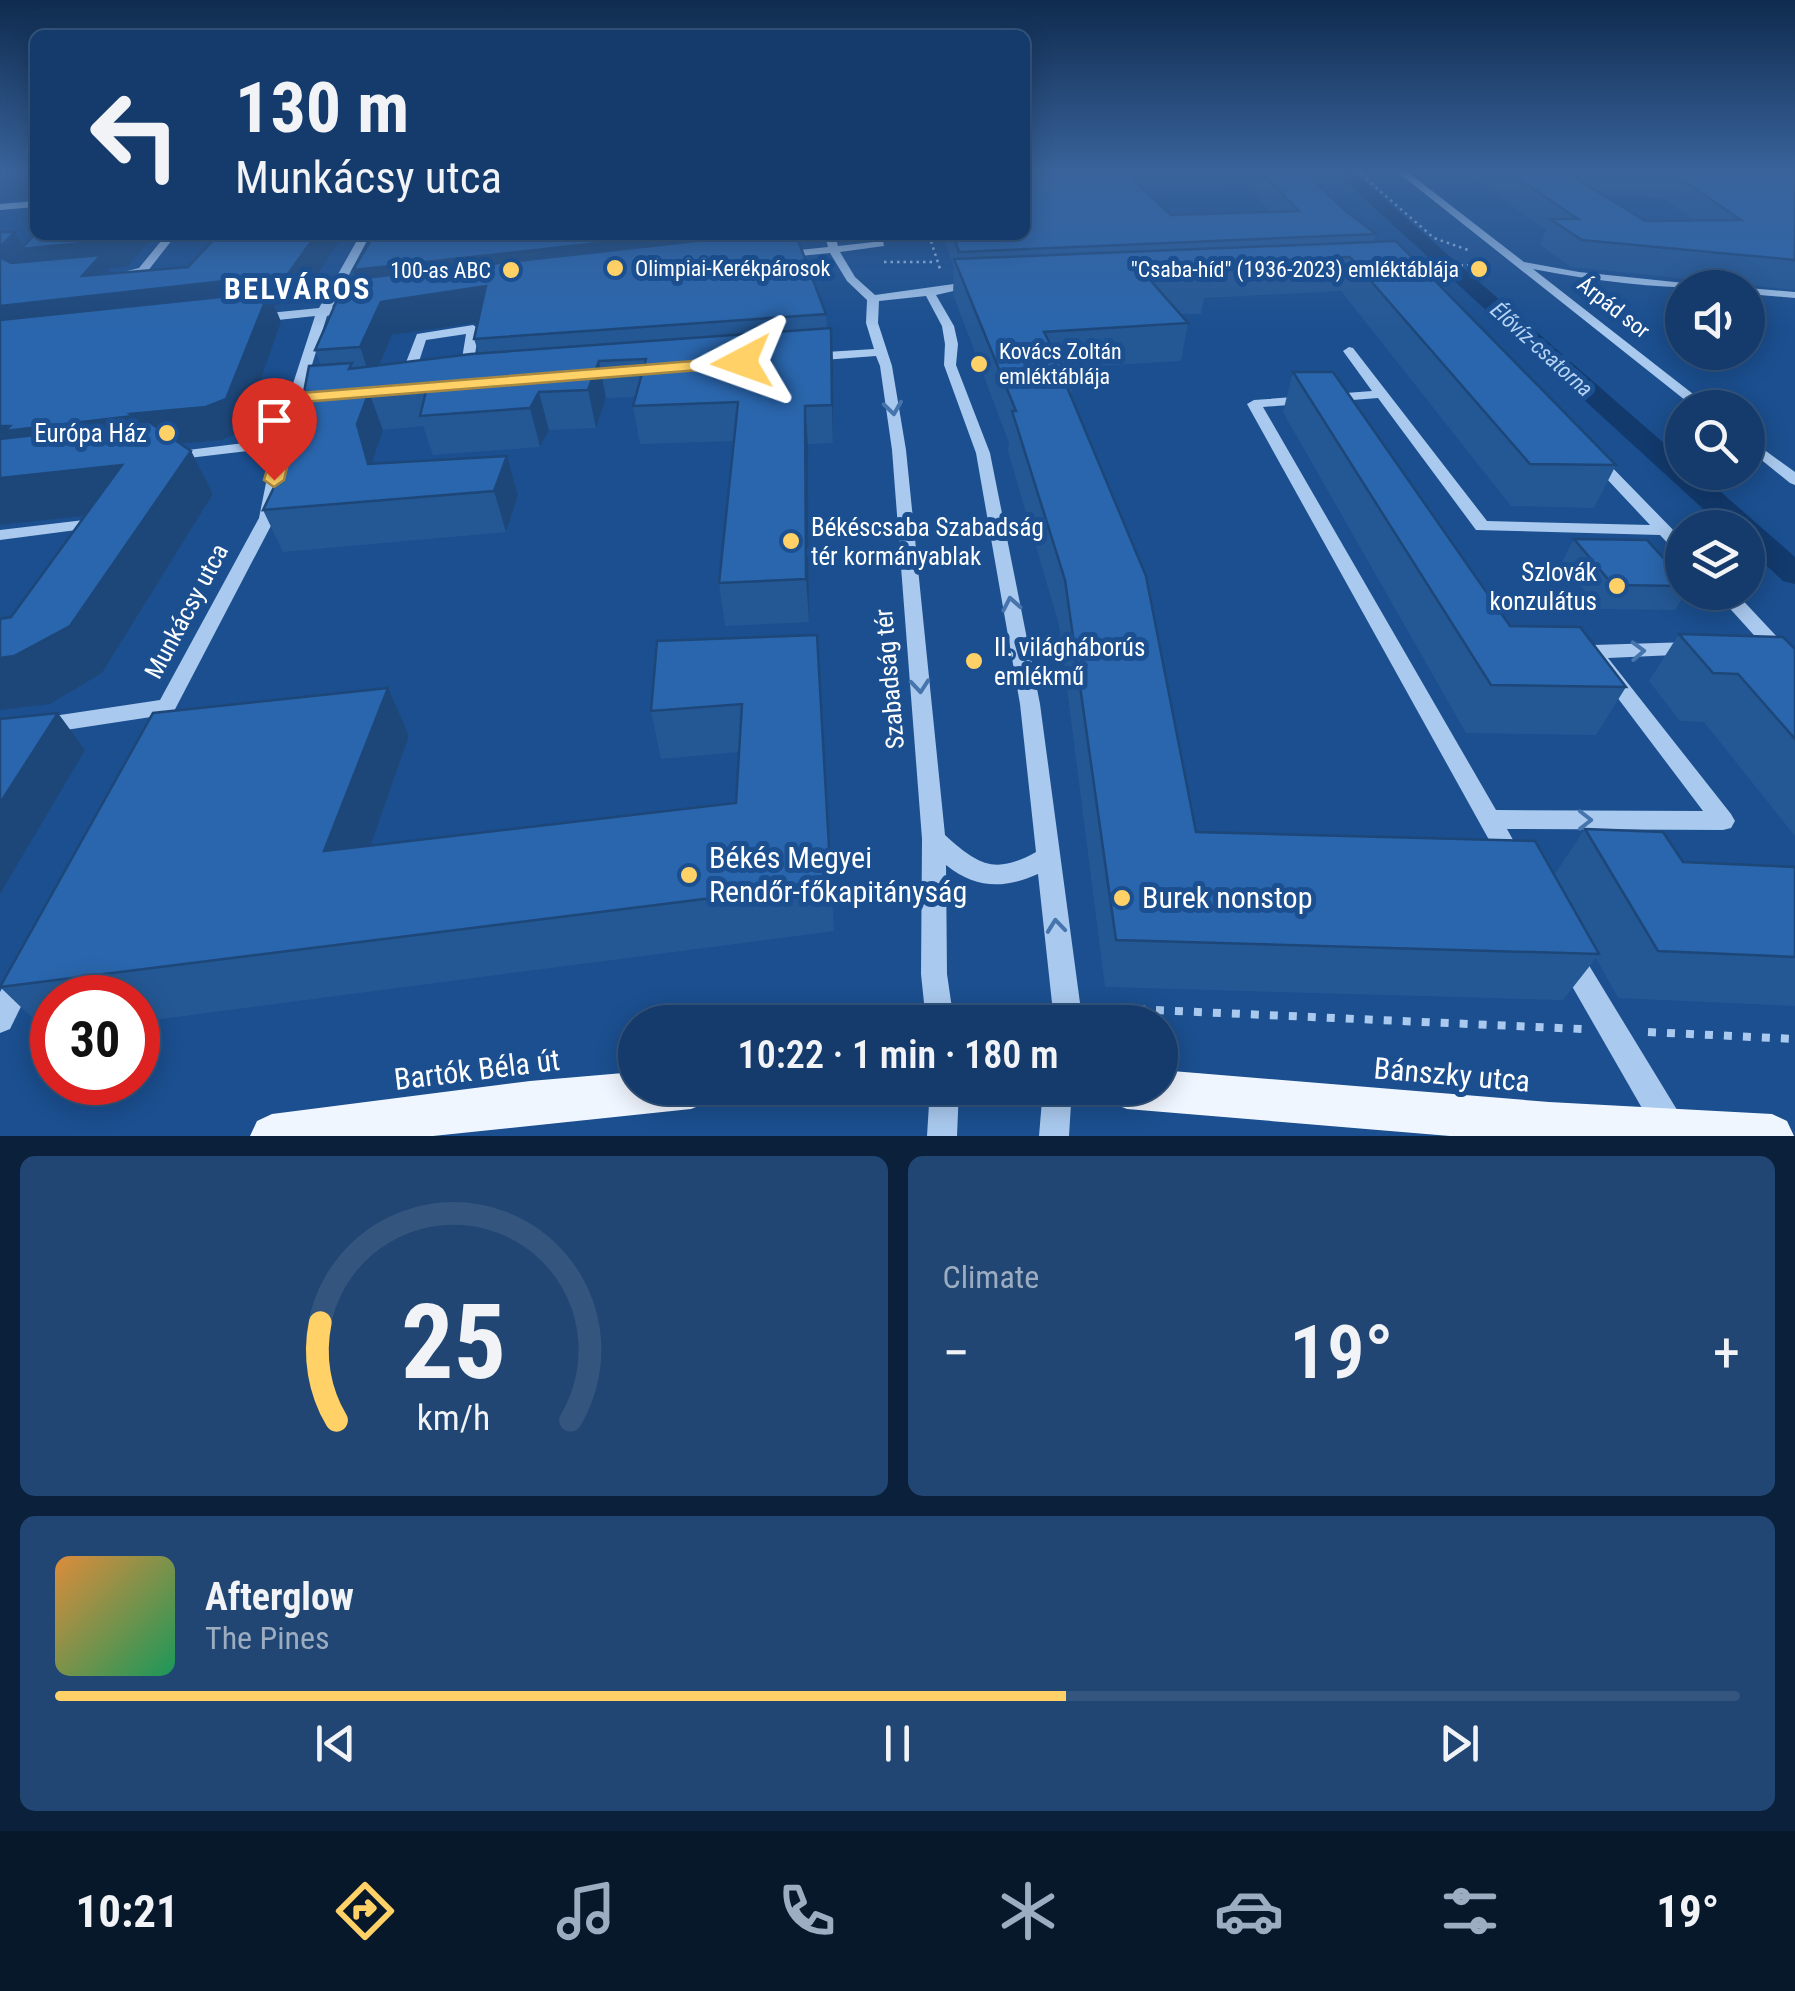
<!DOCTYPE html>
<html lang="en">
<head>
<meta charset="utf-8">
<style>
  :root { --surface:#143b6b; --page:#214673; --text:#f1f3f6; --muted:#9dadc1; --line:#33557e; --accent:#ffd166 }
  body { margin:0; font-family:"Roboto Condensed",sans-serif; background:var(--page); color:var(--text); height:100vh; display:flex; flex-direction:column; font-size:38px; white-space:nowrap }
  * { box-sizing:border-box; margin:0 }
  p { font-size:32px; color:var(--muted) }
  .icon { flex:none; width:55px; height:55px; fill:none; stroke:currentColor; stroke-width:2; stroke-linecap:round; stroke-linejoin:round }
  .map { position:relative; height:1136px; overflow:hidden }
  .sheet { display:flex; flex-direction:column; gap:20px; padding:20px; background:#0b203b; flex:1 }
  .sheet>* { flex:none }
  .banner { position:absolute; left:30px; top:30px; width:1000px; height:210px; border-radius:15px; box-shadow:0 5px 25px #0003,0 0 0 2px var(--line); background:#143b6b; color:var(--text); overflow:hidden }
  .fabs { position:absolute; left:1665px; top:270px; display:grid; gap:20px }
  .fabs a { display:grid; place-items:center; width:100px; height:100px; border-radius:50%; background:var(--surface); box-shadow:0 5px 25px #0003,0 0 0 2px var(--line); font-size:50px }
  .speed { position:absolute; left:30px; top:975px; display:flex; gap:20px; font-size:50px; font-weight:700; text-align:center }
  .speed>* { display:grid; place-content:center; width:130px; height:130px; border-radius:50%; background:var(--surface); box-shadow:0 5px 25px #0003,0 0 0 2px var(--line); line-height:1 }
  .speed .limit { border:15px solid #d22; background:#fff; color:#111 }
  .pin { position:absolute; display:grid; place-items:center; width:85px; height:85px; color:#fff; margin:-102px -42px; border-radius:50% 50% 50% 0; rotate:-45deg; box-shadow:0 0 10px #0007 }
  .pin .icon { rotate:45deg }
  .me { position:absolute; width:110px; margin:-55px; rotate:266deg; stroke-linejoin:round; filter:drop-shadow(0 0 8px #0008) }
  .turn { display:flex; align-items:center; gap:35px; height:210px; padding:0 40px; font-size:45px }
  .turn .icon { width:130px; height:130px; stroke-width:2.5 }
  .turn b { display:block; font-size:70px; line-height:85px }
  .big { font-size:75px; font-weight:600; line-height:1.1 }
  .sheet .widget { flex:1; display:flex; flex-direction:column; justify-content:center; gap:15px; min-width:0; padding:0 35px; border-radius:15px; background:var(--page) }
  .sheet .dial { align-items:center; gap:0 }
  .dial svg { height:260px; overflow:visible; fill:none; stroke:var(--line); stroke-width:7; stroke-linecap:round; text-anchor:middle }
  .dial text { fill:var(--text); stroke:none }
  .song { display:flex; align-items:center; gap:30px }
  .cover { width:120px; height:120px; border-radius:15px; background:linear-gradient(135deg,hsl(30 70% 55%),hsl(150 70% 35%)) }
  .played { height:10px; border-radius:5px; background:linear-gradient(90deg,var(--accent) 60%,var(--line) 60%) }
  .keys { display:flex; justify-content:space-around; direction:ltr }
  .heat { display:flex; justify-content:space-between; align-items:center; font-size:55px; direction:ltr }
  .sheet .tiles { flex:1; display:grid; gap:20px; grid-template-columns:1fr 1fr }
  .widget:last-child { grid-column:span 2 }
  .trip { position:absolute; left:618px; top:1005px; width:560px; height:100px; border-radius:50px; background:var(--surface); box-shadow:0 5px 25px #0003,0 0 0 2px var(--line); font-weight:600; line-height:100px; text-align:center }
  .dock { display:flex; height:160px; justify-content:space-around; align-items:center; background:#08182b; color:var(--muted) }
  .dock .icon { width:70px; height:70px }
  .dock .active { color:var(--accent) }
  .dock b { font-size:45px; color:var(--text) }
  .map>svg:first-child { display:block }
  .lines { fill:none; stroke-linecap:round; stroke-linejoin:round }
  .canal { fill:#123a6d; fill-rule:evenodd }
  .path-far1 { stroke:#a9c9ee; stroke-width:2.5; stroke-dasharray:2.5 4; stroke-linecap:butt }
  .path { stroke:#a9c9ee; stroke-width:8; stroke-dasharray:8 11; stroke-linecap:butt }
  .minor { fill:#a9c9ee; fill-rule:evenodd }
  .major { fill:#f0f6ff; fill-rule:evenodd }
  .wall { fill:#245895; fill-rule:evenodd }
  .shaded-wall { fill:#1d4779 }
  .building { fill:#2a66ad; stroke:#1d4779; stroke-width:2.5 }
  .oneway { stroke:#4674ac }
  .route { fill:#ffd166; stroke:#a68842; stroke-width:2.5 }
  .poi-dot { fill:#ffd166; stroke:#1b4f8f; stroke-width:4 }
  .labels { text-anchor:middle; stroke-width:10; stroke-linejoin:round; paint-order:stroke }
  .far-poi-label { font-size:22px; fill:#fff; stroke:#1b4f8f; text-anchor:start }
  .far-street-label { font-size:22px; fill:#fff; stroke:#1b4f8f }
  .far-water-label { font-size:22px; font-style:italic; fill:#b5d3f5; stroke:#1b4f8f }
  .poi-label { font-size:25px; fill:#fff; stroke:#1b4f8f; text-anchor:end }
  .street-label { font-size:25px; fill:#fff; stroke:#1b4f8f }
  .far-district-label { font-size:30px; font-weight:bold; letter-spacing:2.5px; fill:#fff; stroke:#1b4f8f }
  .near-poi-label { font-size:30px; fill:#fff; stroke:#1b4f8f; text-anchor:start }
  .near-street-label { font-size:30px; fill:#fff; stroke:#1b4f8f }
</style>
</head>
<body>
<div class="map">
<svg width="1795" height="1136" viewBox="0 0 1795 1136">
  <rect width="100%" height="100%" fill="#1b4f8f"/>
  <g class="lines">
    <polygon class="canal" points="1333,170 1351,170 1682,459 1682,472 1698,472 1795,557 1795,584 1783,581 1748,548 1748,528 1724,528"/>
    <g class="path-far1">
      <polyline points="1356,170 1434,238 1471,251"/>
      <polyline points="929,235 941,272"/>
      <polyline points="884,262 936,262"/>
      <polyline points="1415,266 1489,265"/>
    </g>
    <g class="path">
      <polyline points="1132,1022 1131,1009 1582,1029"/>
      <polyline points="1648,1032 1795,1039"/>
    </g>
    <g class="minor">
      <path d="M1395,170H1405L1524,262L1579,272L1713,286L1714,288C1654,288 1594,281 1533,269L1711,408H1695Z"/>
      <polygon points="35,201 35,207 0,210 0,204"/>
      <polygon points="166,235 176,235 147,272 115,278 115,274 139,268"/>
      <polygon points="360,235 370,235 332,307 353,304 359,308 327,316 288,443 275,518 160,738 153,740 146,738 142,732 151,717 0,740 0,724 160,700 259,518 273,448 172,460 165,456 172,452 275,439 315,316 259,322 253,318 259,314 319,308"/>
      <path d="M825,235H835L838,246L874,242L872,235H882L884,246L840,252L855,277L875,295L968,282L980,285L936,295L954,326L958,344L956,365L990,453L1040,704L1080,1003L1078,1022H1050L1052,1003L1038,874C1004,889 976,889 946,865L947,974L954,1022H926L921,974L922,839L892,450L880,366L876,356L810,361L804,357L810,353L874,349L866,323L867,300L847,281L830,253L780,258L775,255L780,252L828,247ZM926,296L942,326L945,344L944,365L976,453L1020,704L1036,852C995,875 978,865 945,835L906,450L892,366L878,323L879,301Z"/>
      <polygon points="1748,288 1795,292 1795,298 1748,294"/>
      <polygon points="473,325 479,329 471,380 466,381 459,377 466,334 426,340 412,383 405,387 400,386 398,383 417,334"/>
      <polygon points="1349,347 1353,348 1487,521 1650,525 1591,462 1588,459 1596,454 1601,456 1682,539 1682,553 1676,552 1660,535 1476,530 1378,398 1263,407 1496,810 1703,811 1583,652 1586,647 1593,645 1690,642 1697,644 1700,649 1697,654 1608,658 1731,814 1735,821 1731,828 1723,830 1507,829 1523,858 1519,865 1511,868 1503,865 1247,404 1254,400 1372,391 1343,351"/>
      <polygon points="1748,438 1795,472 1795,485 1790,483 1748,449"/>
      <polygon points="101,518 107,520 109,523 107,526 0,540 0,530"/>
      <polygon points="1715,592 1735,592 1795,656 1795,675 1788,673"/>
      <polygon points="1570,946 1579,949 1682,1118 1686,1129 1683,1136 1658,1136 1561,967 1557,958 1561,949"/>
      <polygon points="21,967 30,971 34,980 10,1029 0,1033 0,992 12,971"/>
      <polygon points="930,1088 959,1088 957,1136 927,1136"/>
      <polygon points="1043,1088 1072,1088 1069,1136 1039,1136"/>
    </g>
    <g class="major">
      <polygon points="1160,1070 1549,1102 1772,1114 1787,1121 1794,1136 1450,1136 1127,1109 1112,1103 1106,1088 1160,1088"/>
      <polygon points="635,1072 635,1088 712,1088 706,1103 691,1109 433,1136 250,1136 257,1121 272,1114 530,1081"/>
    </g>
  </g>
  <g class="wall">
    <path d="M1025,170H1303L1347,212L1376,234L1373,242L1616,465L1594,508L1511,506L1341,291L1204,298L1201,314H1180L1188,323L1181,361L1063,368L1072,386L1071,396L1196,832L1554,875L1585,829L1683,862L1795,867V1006L1618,998L1596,958L1563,1000L1105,987L1059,625L1008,451L1009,443L953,294L954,267L943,235H1025ZM1246,185L1271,212L1171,215L1141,187Z"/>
    <path d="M1437,170H1795V290L1571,267L1540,245L1546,230L1473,177L1440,175ZM1603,195L1663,198L1693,220L1645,221Z"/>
    <polygon points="35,213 35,235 152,238 127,267 108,269 111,274 299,303 274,305 281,322 242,432 222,440 181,444 191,451 213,494 102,673 50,704 11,617 85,515 0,525 0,232 23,247 35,235 27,220"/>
    <path d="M353,270L826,314L827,328H831L833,443L808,444L809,622L725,626L719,583L734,441L640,444L633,406L636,397L606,398L596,428L549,430L540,447L433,455L423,426L383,430L372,464L518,496L506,532L283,552L263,510L302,429L321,365L315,350L356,278ZM478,322L474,339L479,354L380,365L392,335Z"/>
    <polygon points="1293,372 1510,626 1626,687 1596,735 1466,733 1283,412"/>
    <polygon points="1574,539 1682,579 1682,592 1686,592 1675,610 1599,609 1562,562"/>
    <polygon points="1679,634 1795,649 1795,836 1704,722 1680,721 1649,681"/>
    <polygon points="817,635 834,931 138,1022 138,998 52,998 52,1033 48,1033 0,987 409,736 371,845 736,803 739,752 661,759 651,711"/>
  </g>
  <g class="shaded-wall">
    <polygon points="0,170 35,170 35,198 0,201"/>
    <polygon points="15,232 24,249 119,235 158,235 152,238 127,267 108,269 115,282 105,295 316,235 343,235 299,303 274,305 281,322 242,432 222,440 149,447 0,451 0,247"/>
    <polygon points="671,235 796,235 363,298 353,270"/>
    <polygon points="486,286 495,320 392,335 372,383 360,347 381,302"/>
    <polygon points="831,328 833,363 833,443 832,405"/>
    <polygon points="599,361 606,398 596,428 588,390"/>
    <polygon points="369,392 383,430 372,463 383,504 368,464 357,424"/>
    <polygon points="539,392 549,430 540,447 530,408"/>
    <polygon points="805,406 808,444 809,622 806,579"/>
    <polygon points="191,451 213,494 102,673 50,704 0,710 0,658"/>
    <polygon points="507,456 518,496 506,532 494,491"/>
    <polygon points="122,465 146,509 0,525 0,478"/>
    <polygon points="388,688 409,736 352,899 324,851"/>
    <polygon points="58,713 85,750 0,894 0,803"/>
  </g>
  <g class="building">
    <polygon points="0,170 26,170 0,174"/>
    <polygon points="1025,170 1123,170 1171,215 1299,211 1260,170 1303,170 1347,212 1376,234 959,252 953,235 1025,235"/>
    <polygon points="1505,170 1563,170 1645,221 1741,220 1674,174 1591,170 1795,170 1795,260 1582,240 1550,219 1578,219"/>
    <polygon points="0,232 15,232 0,247"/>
    <polygon points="35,234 35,235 119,235 114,240 21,249"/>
    <polygon points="218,235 316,235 288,274 0,306 0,257 11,263 101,255 82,276 188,267"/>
    <polygon points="374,235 671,235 353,270"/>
    <polygon points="750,235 796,235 826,314 474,339 486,286 381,302 360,347 315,350 346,280"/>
    <polygon points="1396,241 1616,465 1530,464 1350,257 1195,264 1208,278 1151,281 1188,323 1044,332 1072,386 1067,387 1146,576 1196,832 1535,841 1599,954 1116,940 1065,580 1012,411 1016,411 954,259"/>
    <polygon points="269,292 226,399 206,407 130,414 133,416 5,431 10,426 0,426 0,320"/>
    <polygon points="831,328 832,405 805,406 806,579 719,583 738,402 633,406 646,359 599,361 588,390 539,392 530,408 420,416 427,387 369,392 357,424 368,464 507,456 494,491 263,510 302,429 300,413 309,366 352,363 349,369 471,354"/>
    <polygon points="1293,372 1333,372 1510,626 1580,627 1626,687 1491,685"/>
    <polygon points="149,422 191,451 70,626 14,656 0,658 0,619 11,617 122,465 0,478 0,439"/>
    <polygon points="1574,539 1647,540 1682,579 1682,586 1613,585"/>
    <polygon points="1679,634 1783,637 1795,649 1795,739 1738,674 1713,673"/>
    <polygon points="817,635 831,883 0,987 153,713 388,688 324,851 736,803 742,704 651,711 657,641"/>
    <polygon points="58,713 0,803 0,719"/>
    <polygon points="1585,829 1663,832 1683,862 1795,867 1795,957 1658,951"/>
  </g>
  <defs><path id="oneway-chevron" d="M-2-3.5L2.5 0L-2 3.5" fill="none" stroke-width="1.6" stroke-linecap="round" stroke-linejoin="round" transform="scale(2.5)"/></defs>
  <g class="oneway">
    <use href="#oneway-chevron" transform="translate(893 408) rotate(82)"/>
    <use href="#oneway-chevron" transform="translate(1011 604) rotate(-101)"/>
    <use href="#oneway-chevron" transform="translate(1638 651) rotate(-2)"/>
    <use href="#oneway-chevron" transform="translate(920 686) rotate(85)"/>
    <use href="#oneway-chevron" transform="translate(1585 820)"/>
    <use href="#oneway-chevron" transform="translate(1056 926) rotate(-96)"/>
  </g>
  <linearGradient id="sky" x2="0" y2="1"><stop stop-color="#0f2b4f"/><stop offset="0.52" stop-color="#39639b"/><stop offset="1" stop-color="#39639b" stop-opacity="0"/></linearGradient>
  <rect width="1795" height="329" fill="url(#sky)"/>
  <polygon class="route" points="742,357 750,362 748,366 303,402 284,480 274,487 264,480 289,394"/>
  <g class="poi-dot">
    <circle cx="615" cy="268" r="10"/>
    <circle cx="1479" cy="269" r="10"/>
    <circle cx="511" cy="270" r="10"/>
    <circle cx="979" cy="364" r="10"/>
    <circle cx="167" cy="433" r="10"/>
    <circle cx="791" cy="541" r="10"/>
    <circle cx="1617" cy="586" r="10"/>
    <circle cx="974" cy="661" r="10"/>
    <circle cx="689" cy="875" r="10"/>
    <circle cx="1122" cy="898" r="10"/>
  </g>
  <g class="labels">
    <g class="far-poi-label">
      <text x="635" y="276">Olimpiai-Kerékpárosok</text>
      <text x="1459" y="277" text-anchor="end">"Csaba‑híd" (1936-2023) emléktáblája</text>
      <text x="491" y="278" text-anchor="end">100-as ABC</text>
      <text x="999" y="359">Kovács Zoltán<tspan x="999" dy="25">emléktáblája</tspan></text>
    </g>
    <g class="far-street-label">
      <text transform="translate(1614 307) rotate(38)" y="8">Árpád sor</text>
    </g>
    <g class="far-water-label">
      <text transform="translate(1542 349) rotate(42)" y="8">Élővíz-csatorna</text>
    </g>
    <g class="poi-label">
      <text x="147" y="442">Európa Ház</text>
      <text x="811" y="536" text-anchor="start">Békéscsaba Szabadság<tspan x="811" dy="29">tér kormányablak</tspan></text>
      <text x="1597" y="581">Szlovák<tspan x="1597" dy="29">konzulátus</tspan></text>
      <text x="994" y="656" text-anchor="start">II. világháborús<tspan x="994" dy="29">emlékmű</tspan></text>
    </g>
    <g class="street-label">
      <text transform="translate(186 611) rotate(-62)" y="9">Munkácsy utca</text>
      <text transform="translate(889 679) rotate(-95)" y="9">Szabadság tér</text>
    </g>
    <g class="far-district-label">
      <text x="298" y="299">BELVÁROS</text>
    </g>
    <g class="near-poi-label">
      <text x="709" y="868">Békés Megyei<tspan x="709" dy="34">Rendőr-főkapitányság</tspan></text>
      <text x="1142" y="908">Burek nonstop</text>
    </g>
    <g class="near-street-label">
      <text transform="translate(477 1070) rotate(-7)" y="10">Bartók Béla út</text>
      <text transform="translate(1452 1075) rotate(5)" y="10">Bánszky utca</text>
    </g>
  </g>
</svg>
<div class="fabs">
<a><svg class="icon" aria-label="sound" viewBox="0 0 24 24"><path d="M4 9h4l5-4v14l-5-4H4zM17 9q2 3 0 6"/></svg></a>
<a><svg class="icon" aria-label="search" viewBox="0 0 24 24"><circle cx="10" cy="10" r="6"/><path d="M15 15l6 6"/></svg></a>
<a><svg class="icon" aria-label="layers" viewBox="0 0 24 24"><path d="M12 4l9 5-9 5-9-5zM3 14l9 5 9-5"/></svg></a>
</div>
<div class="speed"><div class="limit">30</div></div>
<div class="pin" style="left:274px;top:480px;background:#d93025"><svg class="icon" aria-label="arrive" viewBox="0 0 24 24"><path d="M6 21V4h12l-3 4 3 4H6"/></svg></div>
<svg class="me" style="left:742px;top:362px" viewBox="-20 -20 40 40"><path d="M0-17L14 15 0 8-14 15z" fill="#ffd166" stroke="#fff" stroke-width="4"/></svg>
<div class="trip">10:22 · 1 min · 180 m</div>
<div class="banner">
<div class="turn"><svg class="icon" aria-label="left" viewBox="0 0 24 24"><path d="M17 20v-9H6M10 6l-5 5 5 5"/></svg><div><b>130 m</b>Munkácsy utca</div></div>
</div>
</div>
<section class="sheet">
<div class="tiles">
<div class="widget dial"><svg viewBox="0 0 100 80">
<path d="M14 69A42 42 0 1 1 86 69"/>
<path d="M14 69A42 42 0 0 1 9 39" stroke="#ffd166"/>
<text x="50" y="56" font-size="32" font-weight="700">25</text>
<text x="50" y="72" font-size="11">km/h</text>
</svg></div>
<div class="widget"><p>Climate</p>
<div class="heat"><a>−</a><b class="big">19°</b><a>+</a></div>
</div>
<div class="widget">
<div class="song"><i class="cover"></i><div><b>Afterglow</b><p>The Pines</p></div></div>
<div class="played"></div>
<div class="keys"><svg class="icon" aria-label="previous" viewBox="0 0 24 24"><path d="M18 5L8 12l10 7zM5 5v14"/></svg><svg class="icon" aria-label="pause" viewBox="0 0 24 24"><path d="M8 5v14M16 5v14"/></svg><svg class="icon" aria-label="next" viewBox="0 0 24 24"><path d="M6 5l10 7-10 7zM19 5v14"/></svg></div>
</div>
</div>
</section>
<nav class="dock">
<b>10:21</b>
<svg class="icon active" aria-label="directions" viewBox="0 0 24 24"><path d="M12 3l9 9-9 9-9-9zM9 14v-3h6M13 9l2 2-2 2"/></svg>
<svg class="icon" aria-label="music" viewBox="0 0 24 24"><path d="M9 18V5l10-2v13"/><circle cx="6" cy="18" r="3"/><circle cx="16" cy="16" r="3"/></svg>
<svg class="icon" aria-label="phone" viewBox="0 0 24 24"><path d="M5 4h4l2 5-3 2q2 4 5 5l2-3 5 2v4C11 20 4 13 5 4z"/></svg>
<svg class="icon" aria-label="climate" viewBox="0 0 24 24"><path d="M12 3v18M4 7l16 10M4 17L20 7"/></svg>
<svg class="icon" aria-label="car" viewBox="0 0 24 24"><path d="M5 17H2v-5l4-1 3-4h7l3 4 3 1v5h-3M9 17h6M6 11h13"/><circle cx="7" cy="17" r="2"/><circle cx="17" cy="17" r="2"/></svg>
<svg class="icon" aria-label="filters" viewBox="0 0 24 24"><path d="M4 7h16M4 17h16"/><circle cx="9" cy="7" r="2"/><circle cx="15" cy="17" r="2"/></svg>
<b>19°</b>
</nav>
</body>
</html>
